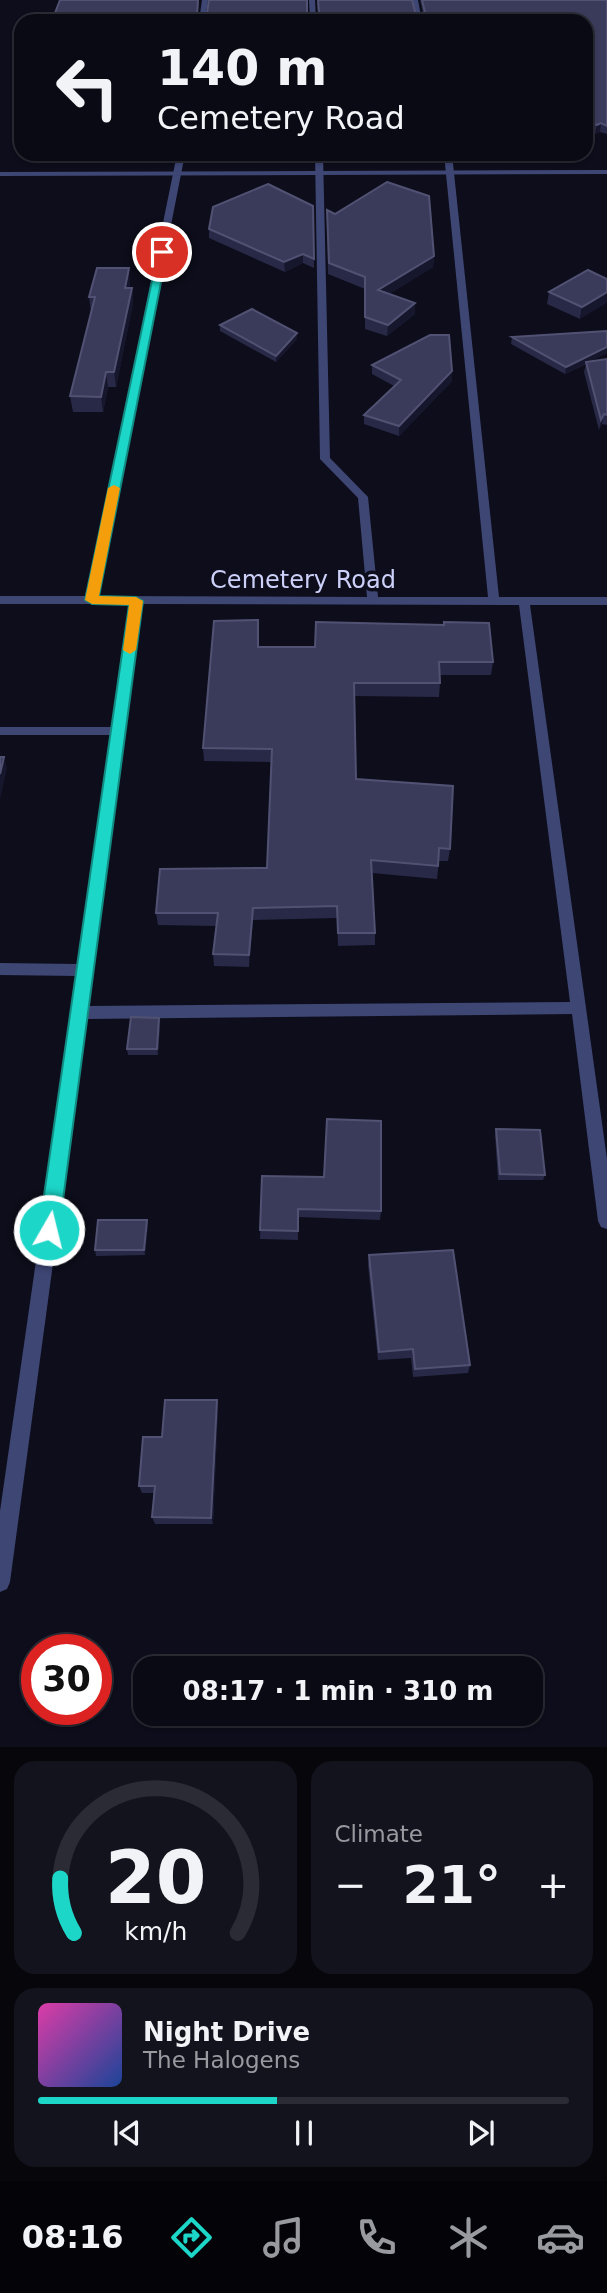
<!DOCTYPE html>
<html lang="en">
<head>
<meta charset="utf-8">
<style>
  :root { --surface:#0a0a14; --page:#13131d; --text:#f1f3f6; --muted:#999aa0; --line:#2a2b34; --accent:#1cd6c8 }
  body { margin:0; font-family:"DejaVu Sans",sans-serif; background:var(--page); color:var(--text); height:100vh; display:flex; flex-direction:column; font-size:26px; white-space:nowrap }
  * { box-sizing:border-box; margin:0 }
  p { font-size:23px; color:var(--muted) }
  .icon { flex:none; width:38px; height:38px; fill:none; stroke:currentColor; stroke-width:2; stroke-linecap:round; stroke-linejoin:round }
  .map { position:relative; height:1747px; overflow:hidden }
  .panel { display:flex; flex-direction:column; gap:14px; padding:14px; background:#06060b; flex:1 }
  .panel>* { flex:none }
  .banner { position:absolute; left:14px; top:14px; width:579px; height:147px; border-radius:21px; box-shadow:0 2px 5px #0004,0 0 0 2px var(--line); background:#0a0a14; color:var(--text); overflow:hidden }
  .speed { position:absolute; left:21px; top:1634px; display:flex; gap:14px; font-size:35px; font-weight:700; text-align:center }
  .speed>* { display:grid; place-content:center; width:91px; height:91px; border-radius:50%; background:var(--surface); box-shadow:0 2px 5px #0004,0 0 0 2px var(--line); line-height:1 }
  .speed .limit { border:10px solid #d22; background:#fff; color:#111 }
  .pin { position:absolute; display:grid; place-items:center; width:60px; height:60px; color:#fff; margin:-30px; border:4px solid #fff; border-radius:50%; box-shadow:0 2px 7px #0007 }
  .me { position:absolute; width:77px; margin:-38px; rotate:8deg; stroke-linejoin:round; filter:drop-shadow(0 0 5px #0008) }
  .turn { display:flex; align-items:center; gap:24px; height:147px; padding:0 28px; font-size:32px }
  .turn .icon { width:91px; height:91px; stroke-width:2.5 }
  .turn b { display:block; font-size:49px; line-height:60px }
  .big { font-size:52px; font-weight:600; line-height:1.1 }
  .panel .card { flex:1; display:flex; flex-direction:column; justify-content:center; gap:10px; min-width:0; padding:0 24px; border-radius:21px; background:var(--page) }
  .panel .dial { align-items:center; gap:0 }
  .dial svg { height:182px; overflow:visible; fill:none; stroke:var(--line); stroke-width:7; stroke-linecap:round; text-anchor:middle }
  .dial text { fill:var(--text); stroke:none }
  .song { display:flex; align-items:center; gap:21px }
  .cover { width:84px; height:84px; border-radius:10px; background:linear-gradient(135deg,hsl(320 70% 55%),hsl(220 70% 35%)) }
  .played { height:7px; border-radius:4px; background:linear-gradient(90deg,var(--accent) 45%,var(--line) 45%) }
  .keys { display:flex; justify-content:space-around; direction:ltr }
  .heat { display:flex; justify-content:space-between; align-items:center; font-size:38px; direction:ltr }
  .panel .tiles { flex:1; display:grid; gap:14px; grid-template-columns:1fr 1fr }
  .card:last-child { grid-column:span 2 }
  .trip { position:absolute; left:133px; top:1656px; width:410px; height:70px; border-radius:21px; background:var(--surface); box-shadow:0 2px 5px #0004,0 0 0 2px var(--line); font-weight:600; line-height:70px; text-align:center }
  .menu { display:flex; height:112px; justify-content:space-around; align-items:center; background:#040408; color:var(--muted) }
  .menu .icon { width:49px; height:49px }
  .menu .active { color:var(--accent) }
  .menu b { font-size:32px; color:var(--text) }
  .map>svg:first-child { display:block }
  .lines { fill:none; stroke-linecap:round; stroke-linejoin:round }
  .minor { fill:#3e4674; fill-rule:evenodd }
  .tertiary { fill:#3e4674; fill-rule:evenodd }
  .wall { fill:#282946 }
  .shaded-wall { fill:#16162d }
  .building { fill:#3a3b5a; stroke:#515273; stroke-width:2 }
  .route { fill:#1cd6c8; stroke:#128b82; stroke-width:2 }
  .slow { fill:#f59e0b }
  .labels { text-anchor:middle; stroke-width:7; stroke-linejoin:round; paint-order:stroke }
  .street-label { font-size:24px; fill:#cdd0f9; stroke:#0d0d1b }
</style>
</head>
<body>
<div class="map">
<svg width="607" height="1747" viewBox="0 0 607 1747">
  <rect width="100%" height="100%" fill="#0d0d1b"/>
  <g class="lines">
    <g class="minor">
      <polygon points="202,0 208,0 205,21 199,21"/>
      <polygon points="309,0 315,0 316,21 310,21"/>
      <polygon points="412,0 418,0 422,21 416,21"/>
      <path d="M177,154H185L98,596L367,597L358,498L320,459L315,154H323L330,458L368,497L378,597H488L444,154H452L499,597H607V605H530L607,1159V1229L601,1227L598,1221L572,1014L86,1019L10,1582L7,1589L0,1592V1511L77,976L0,975V963L78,964L111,735H0V727H112L130,604H0V596H87ZM141,604L519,605L570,1002L87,1006Z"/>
    </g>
    <polygon class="tertiary" points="607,170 607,174 0,176 0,172"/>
  </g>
  <g class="wall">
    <polygon points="60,0 199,0 198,14 307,13 310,15 318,13 317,0 412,0 416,15 423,13 420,0 607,0 607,134 600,132 595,134 586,131 586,21 52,21"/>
    <polygon points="313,206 314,268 303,263 285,272 209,238 209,229"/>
    <polygon points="327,210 434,256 433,267 389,294 415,303 415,314 387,336 365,329 365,289 328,274"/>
    <polygon points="588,270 580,319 547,304 549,292"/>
    <polygon points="130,283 129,288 132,288 133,303 116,387 108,387 103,412 73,412 70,396 91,312 89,297"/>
    <polygon points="220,325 297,339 276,362 220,331"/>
    <polygon points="607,331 607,353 590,361 607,359 607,425 602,424 599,430 584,372 586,364 565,374 511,344 512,337"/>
    <polygon points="372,365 452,381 399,436 364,424 364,415 394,386 372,374"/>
    <polygon points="259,647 493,662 491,675 439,675 440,683 439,697 354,696 356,779 450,849 448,861 439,861 437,879 372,873 375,933 375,945 338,946 337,918 253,920 249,967 214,966 213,954 216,926 158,925 156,913 267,868 272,762 204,761 203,748"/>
    <polygon points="159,1018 160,1024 158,1055 128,1055 127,1049"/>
    <polygon points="496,1129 545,1175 543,1180 498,1180 495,1135"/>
    <polygon points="262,1176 381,1211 380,1220 298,1217 298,1240 260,1239"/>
    <polygon points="147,1220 148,1225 145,1255 96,1256 95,1250"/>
    <polygon points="369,1255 470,1365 468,1373 413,1377 411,1358 378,1360 368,1265"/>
    <polygon points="217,1400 218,1408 213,1524 155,1524 152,1517 154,1493 142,1493 139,1486 162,1437"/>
  </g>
  <g class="shaded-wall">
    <polygon points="601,123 600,132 595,134 597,125"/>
    <polygon points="303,254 303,263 285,272 284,262"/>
    <polygon points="434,256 433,267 377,302 378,290"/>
    <polygon points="129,268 130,283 127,303 125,288"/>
    <polygon points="132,288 133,303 116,387 114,372"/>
    <polygon points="607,292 607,303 580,319 582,307"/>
    <polygon points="415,303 415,314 387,336 388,325"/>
    <polygon points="297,333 297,339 276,362 276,356"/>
    <polygon points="607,347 607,353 565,374 566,367"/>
    <polygon points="452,371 452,381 399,436 399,426"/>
    <polygon points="106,372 108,387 103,412 101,397"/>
    <polygon points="604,414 602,424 599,430 601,420"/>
    <polygon points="4,757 7,768 0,800 0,774"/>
    <polygon points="253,908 253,920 249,967 249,955"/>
    <polygon points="159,1018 160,1024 158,1055 157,1049"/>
    <polygon points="147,1220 148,1225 145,1255 144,1250"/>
    <polygon points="217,1400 218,1408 213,1524 211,1518"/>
  </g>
  <g class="building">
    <polygon points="60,0 198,0 197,15 207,13 209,0 307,0 307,13 310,15 319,13 318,0 412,0 416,15 425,12 422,0 607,0 607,126 601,123 597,125 586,122 586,21 442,21 432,19 428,21 52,21"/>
    <polygon points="387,182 429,196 434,256 378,290 415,303 388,325 365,317 365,277 329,263 327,210 335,214"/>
    <polygon points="268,184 313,206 314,259 303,254 284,262 209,229 213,207"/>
    <polygon points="97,268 129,268 125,288 132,288 114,372 106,372 101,397 70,396 95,297 89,297"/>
    <polygon points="588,270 607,279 607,292 582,307 549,292"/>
    <polygon points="252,309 297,333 276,356 220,325"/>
    <polygon points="607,331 607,347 566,367 512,337"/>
    <polygon points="430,335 449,335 452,371 399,426 364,415 401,380 372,365"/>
    <polygon points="607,359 607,415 604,414 601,420 586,362"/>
    <polygon points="258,620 258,647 315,647 316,622 444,625 444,622 489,623 493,662 439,662 440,683 354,683 356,779 453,786 450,849 439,848 438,866 371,860 375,933 338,933 337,906 253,908 249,955 213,954 218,913 156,913 160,869 267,868 272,749 203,748 214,621"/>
    <polygon points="0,757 4,757 0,774"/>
    <polygon points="131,1017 159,1018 157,1049 127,1049"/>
    <polygon points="327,1119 381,1121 381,1211 298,1209 298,1231 260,1230 262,1176 324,1177"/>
    <polygon points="496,1129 540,1130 545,1175 500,1174"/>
    <polygon points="98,1220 147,1220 144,1250 95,1250"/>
    <polygon points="453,1250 470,1365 415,1369 413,1349 379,1352 369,1255"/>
    <polygon points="165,1400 217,1400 211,1518 152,1517 155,1486 139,1486 143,1437 162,1437"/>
  </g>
  <polygon class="route" points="162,249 167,252 99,596 136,597 143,601 59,1230 56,1236 49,1239 42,1236 39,1230 129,605 92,604 85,600 158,252"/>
  <polygon class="slow" points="114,485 120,488 99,596 136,597 143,601 136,650 130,654 123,650 129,605 92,604 85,600 108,488"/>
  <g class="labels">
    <g class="street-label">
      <text x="303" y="588">Cemetery Road</text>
    </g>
  </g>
</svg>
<div class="speed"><div class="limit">30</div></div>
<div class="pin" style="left:162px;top:252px;background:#d93025"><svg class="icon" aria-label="arrive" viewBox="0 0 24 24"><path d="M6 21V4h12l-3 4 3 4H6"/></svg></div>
<svg class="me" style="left:49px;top:1230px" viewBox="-20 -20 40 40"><circle r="17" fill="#1cd6c8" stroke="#fff" stroke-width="3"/><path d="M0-11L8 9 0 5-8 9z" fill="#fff"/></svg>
<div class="trip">08:17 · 1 min · 310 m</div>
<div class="banner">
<div class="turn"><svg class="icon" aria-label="left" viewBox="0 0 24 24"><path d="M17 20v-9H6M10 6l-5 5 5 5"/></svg><div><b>140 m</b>Cemetery Road</div></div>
</div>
</div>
<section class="panel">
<div class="tiles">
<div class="card dial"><svg viewBox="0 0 100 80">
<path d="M14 69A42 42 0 1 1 86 69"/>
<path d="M14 69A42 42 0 0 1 8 45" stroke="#1cd6c8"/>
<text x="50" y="56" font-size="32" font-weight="700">20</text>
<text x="50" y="72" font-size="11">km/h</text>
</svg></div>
<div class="card"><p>Climate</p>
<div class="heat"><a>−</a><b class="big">21°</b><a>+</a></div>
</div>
<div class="card">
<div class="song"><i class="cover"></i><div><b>Night Drive</b><p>The Halogens</p></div></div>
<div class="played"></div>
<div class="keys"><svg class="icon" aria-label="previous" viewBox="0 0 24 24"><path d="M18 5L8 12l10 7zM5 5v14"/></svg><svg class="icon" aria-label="pause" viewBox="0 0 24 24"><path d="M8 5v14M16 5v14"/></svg><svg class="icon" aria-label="next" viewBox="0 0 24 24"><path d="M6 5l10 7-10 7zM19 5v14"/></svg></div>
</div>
</div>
</section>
<nav class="menu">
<b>08:16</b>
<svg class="icon active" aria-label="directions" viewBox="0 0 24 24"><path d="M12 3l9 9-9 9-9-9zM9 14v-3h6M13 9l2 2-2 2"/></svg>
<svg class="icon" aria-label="music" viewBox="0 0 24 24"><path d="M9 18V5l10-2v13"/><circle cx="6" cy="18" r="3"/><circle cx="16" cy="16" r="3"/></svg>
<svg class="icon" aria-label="phone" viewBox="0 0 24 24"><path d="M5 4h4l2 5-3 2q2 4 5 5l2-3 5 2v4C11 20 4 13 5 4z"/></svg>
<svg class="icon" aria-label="climate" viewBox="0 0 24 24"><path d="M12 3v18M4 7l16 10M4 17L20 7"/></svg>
<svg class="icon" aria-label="car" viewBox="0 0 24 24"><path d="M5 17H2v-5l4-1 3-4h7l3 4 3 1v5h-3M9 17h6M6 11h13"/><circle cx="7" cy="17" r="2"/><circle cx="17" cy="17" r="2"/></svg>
</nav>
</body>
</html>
